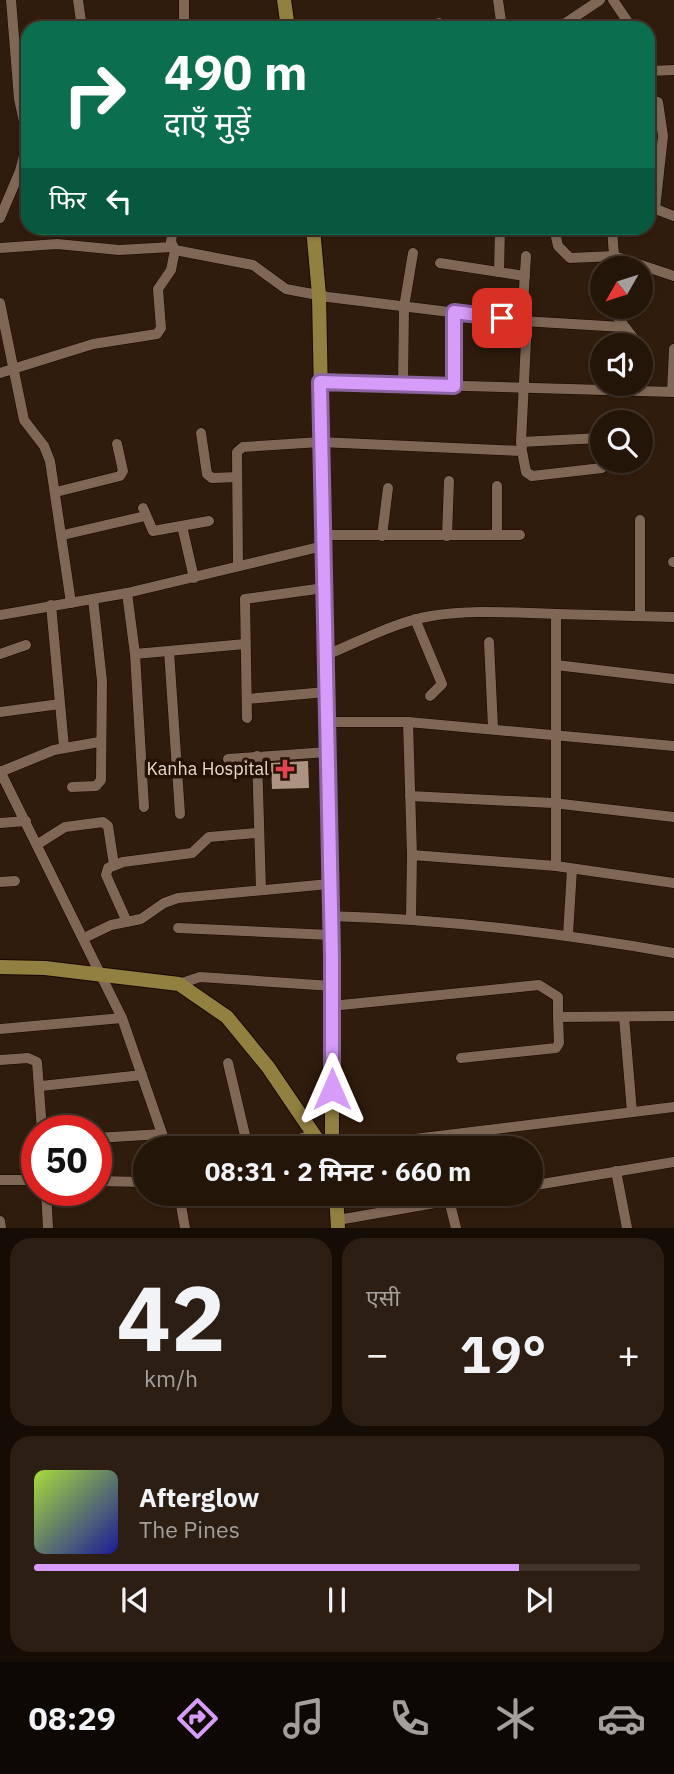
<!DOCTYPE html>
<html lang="hi">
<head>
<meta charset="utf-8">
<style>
  :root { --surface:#241509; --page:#2c1e12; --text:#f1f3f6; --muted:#a39f9c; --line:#41342a; --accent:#d79bf9 }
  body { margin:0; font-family:"IBM Plex Sans","Noto Sans Devanagari",sans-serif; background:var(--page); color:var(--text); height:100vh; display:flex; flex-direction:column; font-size:26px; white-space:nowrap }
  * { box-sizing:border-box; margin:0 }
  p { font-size:23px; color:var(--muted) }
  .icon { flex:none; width:38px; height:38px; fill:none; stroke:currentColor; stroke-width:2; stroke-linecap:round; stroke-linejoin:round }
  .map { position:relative; height:1228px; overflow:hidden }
  .drawer { display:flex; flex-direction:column; gap:10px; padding:10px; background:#140c05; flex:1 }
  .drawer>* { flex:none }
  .banner { position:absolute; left:21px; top:21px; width:634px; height:214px; border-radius:21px; box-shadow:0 2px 5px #0004,0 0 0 2px var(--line); background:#0b6e4f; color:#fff; overflow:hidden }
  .needle { width:46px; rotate:231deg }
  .buttons { position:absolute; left:590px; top:256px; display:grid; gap:14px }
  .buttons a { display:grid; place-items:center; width:63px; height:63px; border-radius:50%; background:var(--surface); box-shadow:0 2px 5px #0004,0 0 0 2px var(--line); font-size:35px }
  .speed { position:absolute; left:21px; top:1115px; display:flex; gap:14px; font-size:35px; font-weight:700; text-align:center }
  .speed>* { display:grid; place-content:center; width:91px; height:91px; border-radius:50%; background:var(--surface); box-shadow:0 2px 5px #0004,0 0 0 2px var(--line); line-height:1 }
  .speed .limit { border:10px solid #d22; background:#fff; color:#111 }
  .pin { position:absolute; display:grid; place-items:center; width:60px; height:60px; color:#fff; margin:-30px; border-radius:14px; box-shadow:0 4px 10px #0006 }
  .me { position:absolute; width:77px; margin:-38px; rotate:0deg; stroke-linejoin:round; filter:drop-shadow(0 0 5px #0008) }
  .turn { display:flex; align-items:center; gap:24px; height:147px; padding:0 28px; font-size:32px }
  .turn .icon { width:91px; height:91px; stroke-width:2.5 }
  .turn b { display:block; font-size:49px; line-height:60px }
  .then { display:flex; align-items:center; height:66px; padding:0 28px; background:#0003; gap:14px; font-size:26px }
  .big { font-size:52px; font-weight:700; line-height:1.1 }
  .drawer .widget { flex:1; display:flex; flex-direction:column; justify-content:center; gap:10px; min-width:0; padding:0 24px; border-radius:21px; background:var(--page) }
  .drawer .dial { align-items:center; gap:0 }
  .dial b { font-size:91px; line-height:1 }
  .song { display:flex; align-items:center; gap:21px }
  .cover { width:84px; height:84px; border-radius:10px; background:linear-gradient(135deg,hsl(80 70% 55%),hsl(240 70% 35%)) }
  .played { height:7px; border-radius:4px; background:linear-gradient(90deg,var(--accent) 80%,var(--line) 80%) }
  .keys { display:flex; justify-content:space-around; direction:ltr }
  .heat { display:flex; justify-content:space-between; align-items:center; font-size:38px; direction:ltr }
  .drawer .tiles { flex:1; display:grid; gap:10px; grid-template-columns:1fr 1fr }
  .widget:last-child { grid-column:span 2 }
  .trip { position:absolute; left:133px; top:1136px; width:410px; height:70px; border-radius:35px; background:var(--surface); box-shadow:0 2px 5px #0004,0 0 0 2px var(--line); font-weight:700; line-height:70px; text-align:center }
  .menu { display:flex; height:112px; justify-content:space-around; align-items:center; background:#0e0804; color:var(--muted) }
  .menu .icon { width:49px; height:49px }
  .menu .active { color:var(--accent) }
  .menu b { font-size:32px; color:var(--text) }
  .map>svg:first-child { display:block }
  .building { fill:#ad9381 }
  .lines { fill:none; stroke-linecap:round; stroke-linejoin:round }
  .street-casing { stroke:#170600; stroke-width:11 }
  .secondary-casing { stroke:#170600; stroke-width:16 }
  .street { stroke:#7f6756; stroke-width:10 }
  .secondary { stroke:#918040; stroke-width:14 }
  .route-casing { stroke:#8c65a2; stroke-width:18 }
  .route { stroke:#d79bf9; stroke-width:12 }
  .health-dot { fill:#e0444e; stroke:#251204; stroke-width:2.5 }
  .labels { text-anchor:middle; stroke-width:7; stroke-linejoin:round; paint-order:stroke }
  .poi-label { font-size:18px; fill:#e7d9d0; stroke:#251204; text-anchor:end }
</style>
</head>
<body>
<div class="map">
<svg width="674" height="1228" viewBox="0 0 674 1228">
  <rect width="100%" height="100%" fill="#301c0c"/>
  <polygon class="building" points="308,761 309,788 272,789 271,763"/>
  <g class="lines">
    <defs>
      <g id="street">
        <polyline points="78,0 82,28"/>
        <polyline points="498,0 502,28"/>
        <polyline points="613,0 632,28"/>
        <polyline points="184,28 184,0"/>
        <polyline points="439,28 439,23"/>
        <polyline points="558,28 600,0"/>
        <polyline points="648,71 674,70"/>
        <polyline points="648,99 658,102 663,136 655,209"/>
        <polyline points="648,206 674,216"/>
        <polyline points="0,218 20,171 28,140 19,99 11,0"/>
        <polyline points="173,228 171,242 175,250 253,265 286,289 328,297 522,321 623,327"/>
        <polyline points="554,228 558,246 570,258 614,256 674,276"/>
        <polyline points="612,228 614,256"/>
        <polyline points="0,248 57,244 119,250 172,247"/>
        <polyline points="440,263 525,276"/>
        <polyline points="499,272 500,228"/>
        <polyline points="599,300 602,301"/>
        <polyline points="0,303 24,420 44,446 50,461 71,603"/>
        <polyline points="609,306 638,344"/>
        <polyline points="454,312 455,386"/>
        <polyline points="522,321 526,256"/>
        <polyline points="0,373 93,344 157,334 161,328 158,289 171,270 175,250"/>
        <polyline points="320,382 674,392"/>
        <polyline points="403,385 404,307 413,253"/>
        <polyline points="672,392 674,349"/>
        <polyline points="201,433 207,474 212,478 237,477"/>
        <polyline points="521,442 527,321"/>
        <polyline points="522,447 521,442 600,438"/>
        <polyline points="497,486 497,535"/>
        <polyline points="56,492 120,476 123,471 117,444"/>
        <polyline points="143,508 153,531 209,521"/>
        <polyline points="640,520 640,615"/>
        <polyline points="182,526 194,578"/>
        <polyline points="63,535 145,516"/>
        <polyline points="323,535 520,535"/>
        <polyline points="382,536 388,488"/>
        <polyline points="447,536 449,481"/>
        <polyline points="673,562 674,562"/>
        <polyline points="238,566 237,452 243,447 320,442 522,451 526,472 532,476 602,468"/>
        <polyline points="127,593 135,654 144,807"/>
        <polyline points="51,605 64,747"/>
        <polyline points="0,615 127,593 323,546"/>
        <polyline points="415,619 442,684 430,696"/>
        <polyline points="489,642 493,728"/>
        <polyline points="169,651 180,814"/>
        <polyline points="0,654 26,645"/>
        <polyline points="135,654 245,644"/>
        <path d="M324,656C359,642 394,622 431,616C472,609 515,613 556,614"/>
        <polyline points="556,665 674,679"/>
        <polyline points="247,699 326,692"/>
        <polyline points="0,712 60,704"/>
        <polyline points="247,718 245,599 324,588"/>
        <polyline points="326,722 408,722 674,746"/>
        <polyline points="408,722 412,855"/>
        <polyline points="257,756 261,890"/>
        <polyline points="228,759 327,752"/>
        <polyline points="0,771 122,1018 167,1148"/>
        <polyline points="0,772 54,750 99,742"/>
        <polyline points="72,787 96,786 101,780 102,681 93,599"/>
        <polyline points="410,796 553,803 674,817"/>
        <polyline points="0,823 26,821"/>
        <polyline points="38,844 65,827 103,822 108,826 114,865"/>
        <polyline points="556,866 556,614 674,617"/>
        <polyline points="0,882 15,881"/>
        <path d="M330,916C446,919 560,933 674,953"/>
        <polyline points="411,918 412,855 556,866 674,883"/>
        <polyline points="127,922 106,875 108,868 123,862 192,853 209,837 257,833"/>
        <polyline points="178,928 331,935"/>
        <polyline points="568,935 572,869"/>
        <polyline points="84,938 111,925 141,919 164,903 178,898 329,884"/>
        <polyline points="179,984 200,977 332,986"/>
        <polyline points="331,1006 539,985 558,997 558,1017 674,1016"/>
        <polyline points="624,1017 632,1112"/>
        <polyline points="0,1029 122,1018"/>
        <polyline points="461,1058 556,1048 559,1043 558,1017"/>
        <polyline points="0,1060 28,1058 37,1062 42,1130"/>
        <polyline points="228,1063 248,1148"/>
        <polyline points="41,1086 142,1075"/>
        <polyline points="96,1138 162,1134"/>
        <polyline points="332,1144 382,1143 674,1107"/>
        <polyline points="270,1148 315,1134"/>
        <polyline points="616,1171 627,1228"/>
        <polyline points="0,1180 37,1180"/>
        <polyline points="96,1181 145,1182"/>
        <polyline points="530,1186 674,1162"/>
        <polyline points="46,1190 48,1228"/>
        <polyline points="179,1194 185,1228"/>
        <polyline points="264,1194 284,1199 307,1194"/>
        <polyline points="449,1200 456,1228"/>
        <polyline points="338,1220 486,1194"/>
        <polyline points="0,1221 1,1228"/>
      </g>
      <g id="secondary">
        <polyline points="284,0 288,28"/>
        <polyline points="313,228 319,295 332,956 332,1148"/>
        <polyline points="0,967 45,968 179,984 227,1017 268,1067 323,1148"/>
        <polyline points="336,1194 338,1228"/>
      </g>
    </defs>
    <use href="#street" class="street-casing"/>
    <use href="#secondary" class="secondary-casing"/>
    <use href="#street" class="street"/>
    <use href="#secondary" class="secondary"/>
  </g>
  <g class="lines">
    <defs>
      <polyline id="route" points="332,1089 332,956 320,382 454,386 454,312 502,318"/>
    </defs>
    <use href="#route" class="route-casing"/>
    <use href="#route" class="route"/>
  </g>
  <path class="health-dot" d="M281.5 758.5h7v7h7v7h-7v7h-7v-7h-7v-7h7z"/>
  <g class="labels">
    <g class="poi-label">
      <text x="269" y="775">Kanha Hospital</text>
    </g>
  </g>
</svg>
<div class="buttons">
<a><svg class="needle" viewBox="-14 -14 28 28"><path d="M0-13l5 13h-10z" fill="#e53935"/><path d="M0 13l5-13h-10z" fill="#a39f9c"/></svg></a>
<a><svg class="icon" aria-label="sound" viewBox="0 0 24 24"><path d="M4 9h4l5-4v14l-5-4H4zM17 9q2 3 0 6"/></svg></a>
<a><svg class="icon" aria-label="search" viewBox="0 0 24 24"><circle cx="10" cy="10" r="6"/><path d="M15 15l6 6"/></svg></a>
</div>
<div class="speed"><div class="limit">50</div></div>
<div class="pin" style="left:502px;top:318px;background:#d93025"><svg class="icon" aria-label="arrive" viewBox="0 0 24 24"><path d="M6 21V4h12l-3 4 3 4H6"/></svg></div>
<svg class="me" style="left:332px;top:1089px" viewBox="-20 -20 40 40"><path d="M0-17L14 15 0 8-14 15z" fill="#d79bf9" stroke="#fff" stroke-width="4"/></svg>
<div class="trip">08:31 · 2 मिनट · 660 m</div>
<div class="banner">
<div class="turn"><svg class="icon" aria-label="right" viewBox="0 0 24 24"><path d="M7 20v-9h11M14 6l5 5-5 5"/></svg><div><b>490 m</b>दाएँ मुड़ें</div></div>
<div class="then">फिर<svg class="icon" aria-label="left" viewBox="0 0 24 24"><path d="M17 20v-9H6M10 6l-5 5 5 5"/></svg></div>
</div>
</div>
<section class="drawer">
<div class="tiles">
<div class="widget dial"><b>42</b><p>km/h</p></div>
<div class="widget"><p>एसी</p>
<div class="heat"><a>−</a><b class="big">19°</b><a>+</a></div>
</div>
<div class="widget">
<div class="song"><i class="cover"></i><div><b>Afterglow</b><p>The Pines</p></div></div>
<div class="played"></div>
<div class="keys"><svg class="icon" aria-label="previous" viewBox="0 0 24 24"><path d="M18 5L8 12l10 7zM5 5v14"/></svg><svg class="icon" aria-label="pause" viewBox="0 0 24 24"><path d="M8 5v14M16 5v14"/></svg><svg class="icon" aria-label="next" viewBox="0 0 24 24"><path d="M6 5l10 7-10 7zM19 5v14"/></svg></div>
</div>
</div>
</section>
<nav class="menu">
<b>08:29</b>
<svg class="icon active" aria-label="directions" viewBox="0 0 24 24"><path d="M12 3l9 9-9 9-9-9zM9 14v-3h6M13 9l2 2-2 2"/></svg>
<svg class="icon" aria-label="music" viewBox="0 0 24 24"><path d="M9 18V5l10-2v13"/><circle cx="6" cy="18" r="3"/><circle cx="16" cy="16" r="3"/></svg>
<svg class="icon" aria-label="phone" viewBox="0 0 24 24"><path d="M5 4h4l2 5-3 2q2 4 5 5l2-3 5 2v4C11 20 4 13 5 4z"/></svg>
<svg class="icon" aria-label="climate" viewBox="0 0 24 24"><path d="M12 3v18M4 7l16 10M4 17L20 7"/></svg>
<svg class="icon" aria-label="car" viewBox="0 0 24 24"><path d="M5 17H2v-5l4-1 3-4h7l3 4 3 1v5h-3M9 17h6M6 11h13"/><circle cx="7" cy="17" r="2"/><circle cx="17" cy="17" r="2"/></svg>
</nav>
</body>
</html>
